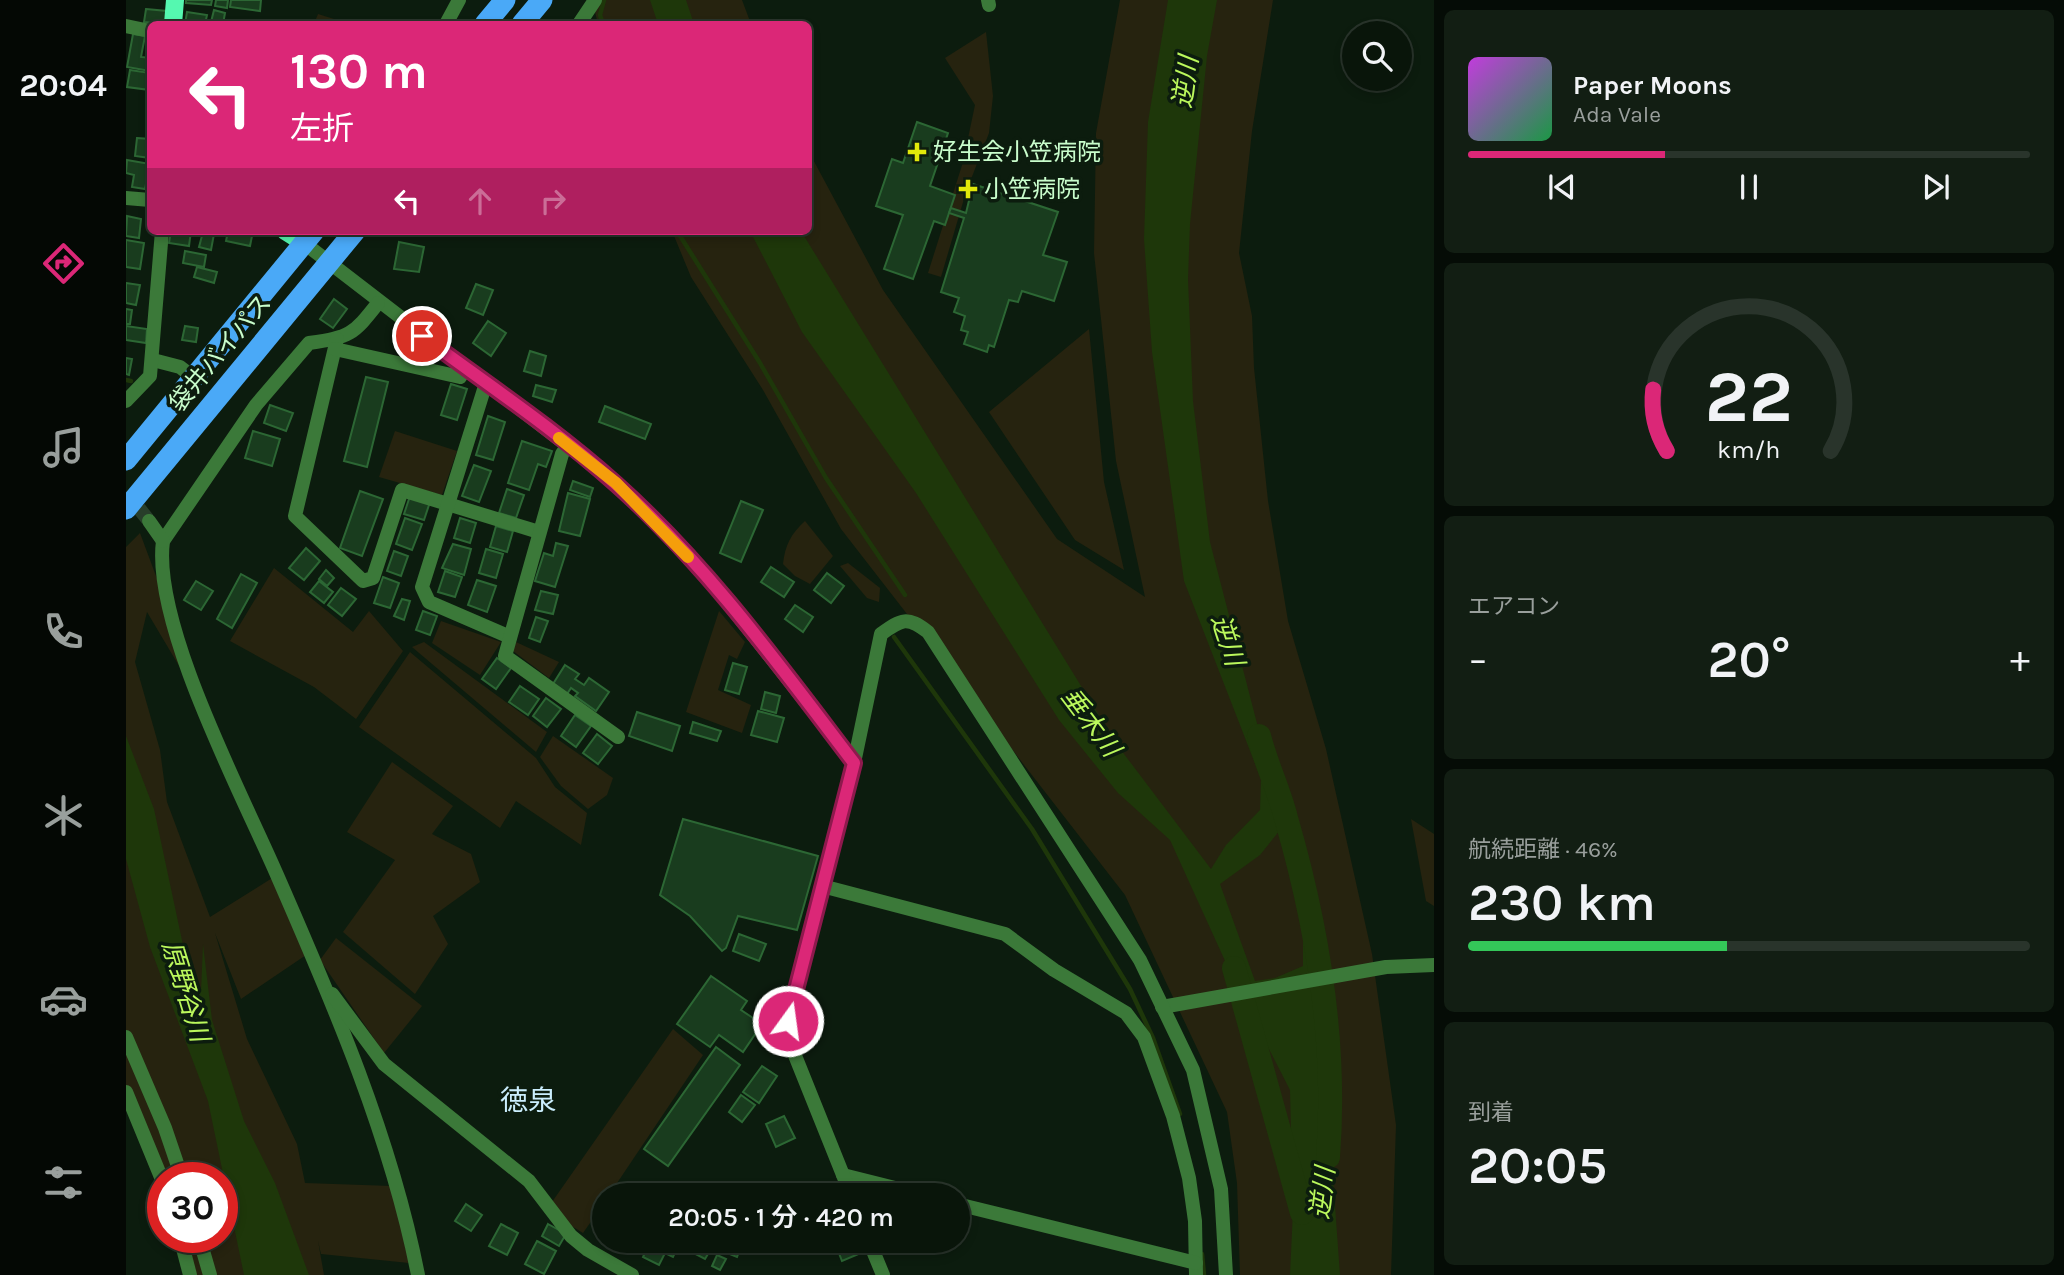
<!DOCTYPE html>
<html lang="ja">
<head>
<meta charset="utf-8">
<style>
  :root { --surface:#09150a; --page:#121e13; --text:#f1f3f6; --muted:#999f9c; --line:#29342b; --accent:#db2777 }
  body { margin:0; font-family:Karla,"Noto Sans JP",sans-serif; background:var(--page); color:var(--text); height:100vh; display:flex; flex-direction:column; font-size:26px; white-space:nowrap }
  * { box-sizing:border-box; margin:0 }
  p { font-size:23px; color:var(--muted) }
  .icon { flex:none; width:38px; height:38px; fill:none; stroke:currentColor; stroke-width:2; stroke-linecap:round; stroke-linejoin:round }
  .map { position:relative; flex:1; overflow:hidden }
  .drawer { display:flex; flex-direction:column; gap:10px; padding:10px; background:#050c06; width:630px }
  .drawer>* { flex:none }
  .guide { position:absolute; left:21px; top:21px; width:665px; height:214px; border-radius:10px; box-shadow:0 4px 10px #0003,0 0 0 2px var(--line); background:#db2777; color:#fff; overflow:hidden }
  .buttons { position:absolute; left:1216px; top:21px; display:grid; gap:14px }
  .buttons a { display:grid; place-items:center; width:70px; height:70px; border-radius:50%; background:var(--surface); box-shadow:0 4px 10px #0003,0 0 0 2px var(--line); font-size:35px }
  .speed { position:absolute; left:21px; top:1162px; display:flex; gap:14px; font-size:35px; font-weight:700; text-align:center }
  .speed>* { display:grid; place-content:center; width:91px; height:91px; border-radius:50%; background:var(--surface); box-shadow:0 4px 10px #0003,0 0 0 2px var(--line); line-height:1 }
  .speed .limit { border:10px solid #d22; background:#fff; color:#111 }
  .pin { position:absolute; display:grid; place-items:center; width:60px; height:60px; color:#fff; margin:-30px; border:4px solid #fff; border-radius:50%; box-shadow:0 2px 7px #0007 }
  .me { position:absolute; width:77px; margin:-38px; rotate:14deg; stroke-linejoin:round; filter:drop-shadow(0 0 5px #0008) }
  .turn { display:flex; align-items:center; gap:24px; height:147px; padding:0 28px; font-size:32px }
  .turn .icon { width:91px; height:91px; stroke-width:2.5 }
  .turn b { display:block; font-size:49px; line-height:60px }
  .lanes { display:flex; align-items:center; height:66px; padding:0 28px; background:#0003; justify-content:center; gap:35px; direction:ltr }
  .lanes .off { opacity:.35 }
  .big { font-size:52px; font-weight:600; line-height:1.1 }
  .drawer .widget { flex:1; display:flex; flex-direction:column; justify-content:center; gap:10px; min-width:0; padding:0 24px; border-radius:10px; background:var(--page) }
  .drawer .dial { align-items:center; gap:0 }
  .dial svg { height:182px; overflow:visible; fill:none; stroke:var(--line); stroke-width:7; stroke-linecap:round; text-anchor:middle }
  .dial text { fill:var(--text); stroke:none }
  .song { display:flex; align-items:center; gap:21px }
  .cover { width:84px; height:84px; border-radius:10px; background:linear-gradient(135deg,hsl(290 70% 55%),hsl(140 70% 35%)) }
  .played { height:7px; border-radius:4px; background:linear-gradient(90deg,var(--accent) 35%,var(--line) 35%) }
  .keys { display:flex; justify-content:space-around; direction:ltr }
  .heat { display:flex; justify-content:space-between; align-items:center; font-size:38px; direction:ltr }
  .charge { height:10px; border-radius:5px; background:linear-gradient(90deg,#34c759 46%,var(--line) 0) }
  .trip { position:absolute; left:466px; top:1183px; width:378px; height:70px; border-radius:35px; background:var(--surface); box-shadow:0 4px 10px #0003,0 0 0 2px var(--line); font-weight:600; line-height:70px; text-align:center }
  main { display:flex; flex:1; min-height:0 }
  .tab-bar { display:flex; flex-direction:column; width:126px; justify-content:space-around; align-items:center; background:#040804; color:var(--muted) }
  .tab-bar .icon { width:49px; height:49px }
  .tab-bar .current { color:var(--accent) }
  .tab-bar b { font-size:32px; color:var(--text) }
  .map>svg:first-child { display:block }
  .green { fill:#26230f }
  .water { fill:#1e370a; fill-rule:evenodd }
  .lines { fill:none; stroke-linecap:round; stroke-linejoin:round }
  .stream { stroke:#1e370a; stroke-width:4.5 }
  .river { stroke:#1e370a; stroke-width:24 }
  .building { fill:#193c1e; stroke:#2c6734; stroke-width:2 }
  .minor-tunnel { stroke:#283e2a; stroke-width:14; stroke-dasharray:14 7; stroke-linecap:butt }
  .minor { stroke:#3b7939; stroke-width:14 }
  .major { stroke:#55f8b0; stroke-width:18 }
  .highway { stroke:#4aa9f7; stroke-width:21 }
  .route-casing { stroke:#8e194d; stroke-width:18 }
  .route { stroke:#db2777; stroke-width:12 }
  .slow { stroke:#f59e0b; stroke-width:12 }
  .poi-dot { fill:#e1e80a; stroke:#0c1c0e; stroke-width:2.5 }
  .labels { text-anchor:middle; stroke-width:7; stroke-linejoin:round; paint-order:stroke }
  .poi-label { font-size:24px; fill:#c9fdcc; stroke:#0c1c0e; text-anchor:start }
  .street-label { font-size:24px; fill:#c9fdcc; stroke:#0c1c0e }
  .water-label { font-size:26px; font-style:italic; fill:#bbf85c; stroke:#0c1c0e }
  .quarter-label { font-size:28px; fill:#cbeefd; stroke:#0c1c0e }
</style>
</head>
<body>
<main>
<nav class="tab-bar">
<b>20:04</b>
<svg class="icon current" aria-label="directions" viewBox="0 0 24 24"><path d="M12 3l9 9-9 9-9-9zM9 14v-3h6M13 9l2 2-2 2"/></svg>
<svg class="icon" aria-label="music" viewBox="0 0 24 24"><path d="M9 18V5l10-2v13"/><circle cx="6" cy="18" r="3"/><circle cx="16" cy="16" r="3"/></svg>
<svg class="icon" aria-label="phone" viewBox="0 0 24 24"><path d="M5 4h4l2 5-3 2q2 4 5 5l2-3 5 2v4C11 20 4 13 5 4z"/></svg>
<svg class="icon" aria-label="climate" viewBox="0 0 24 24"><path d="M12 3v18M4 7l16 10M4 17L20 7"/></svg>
<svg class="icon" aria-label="car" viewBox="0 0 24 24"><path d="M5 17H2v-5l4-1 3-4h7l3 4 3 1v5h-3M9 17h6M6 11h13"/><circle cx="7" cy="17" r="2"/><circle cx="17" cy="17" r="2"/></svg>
<svg class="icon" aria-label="filters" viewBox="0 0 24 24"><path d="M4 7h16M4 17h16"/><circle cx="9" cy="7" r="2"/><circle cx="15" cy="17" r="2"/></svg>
</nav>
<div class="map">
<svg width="1308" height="1275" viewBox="0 0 1308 1275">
  <rect width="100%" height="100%" fill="#0c1c0e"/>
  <g class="green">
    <polygon points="466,0 616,0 625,24 472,24"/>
    <polygon points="994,0 1147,0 1126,131 1113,253 1126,316 1128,368 1142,501 1162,621 1200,749 1246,954 1270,1125 1265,1275 1114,1275 1111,1183 1101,1112 999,895 715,529 637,390 565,277 546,231 682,231 683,152 757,290 931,539 1019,597 990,461 968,253 970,133"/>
    <polygon points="192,14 224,24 188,24"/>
    <polygon points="860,32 867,96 863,133 840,192 815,277 802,273 837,162 849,105 819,58"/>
    <polygon points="963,329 978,482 998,570 949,540 863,412"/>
    <polygon points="269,431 331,451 316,495 253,477"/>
    <path d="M679,521L707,556L684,584L669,576L657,564C659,545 665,534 679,521Z"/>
    <polygon points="14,533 81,713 21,612 9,662 34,750 41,802 84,917 151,875 183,953 115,999 89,933 121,1039 171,1144 179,1183 266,1186 283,1263 195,1254 192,1241 198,1275 67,1275 58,1237 96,1237 96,1178 39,1178 0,1095 0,547"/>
    <polygon points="722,563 754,588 753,602 741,598 714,566"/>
    <polygon points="148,568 227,632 243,611 277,651 230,719 188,687 104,641"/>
    <polygon points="593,611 619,642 611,659 603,655 592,690 625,705 616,733 560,712"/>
    <polygon points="315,621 375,642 354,675 306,643"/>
    <polygon points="298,642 421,732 410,752 286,647"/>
    <polygon points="390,642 433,662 423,678 387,651"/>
    <polygon points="284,652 410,758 429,787 461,813 455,845 390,801 374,828 233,727"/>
    <polygon points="427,736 487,778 481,795 462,809 435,786 414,757"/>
    <polygon points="266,762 327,806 306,834 345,854 354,882 307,916 322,944 289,994 217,932 269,860 221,832"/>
    <polygon points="1285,819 1308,834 1308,906 1300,901"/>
    <polygon points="210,938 296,1006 258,1053 194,960"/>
    <polygon points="547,1029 577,1055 483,1195 478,1195 478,1203 457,1233 444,1225 426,1202"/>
  </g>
  <g class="water">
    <polygon points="524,0 560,0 568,24 532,24"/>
    <path d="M1042,0H1091L1081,56L1064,224L1062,279L1067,401L1084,542L1191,955L1214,1275H1164L1167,1210L1164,1090L1110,985L1044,840L992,793L933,720L790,493L676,332L624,231H675L992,746L1085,869L1100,845L1134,810L1135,779L1058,581L1026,352L1018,239L1022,122ZM1154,830L1177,936V966L1149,978L1129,981L1094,884L1134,855Z"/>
    <polygon points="0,736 28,809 60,959 75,992 77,944 86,1020 118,1121 149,1183 183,1275 118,1275 82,1101 24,947 0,859"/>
  </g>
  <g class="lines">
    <g class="stream">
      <polyline points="477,24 474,15 478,0"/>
      <polyline points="551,231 634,363 700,478 779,595"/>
      <polyline points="0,380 5,381"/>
      <polyline points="768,637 906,829 1004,989 1027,1038 1054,1114"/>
      <polyline points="1076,1254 1078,1275"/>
    </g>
    <g class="river">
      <path d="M1133,736C1140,764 1153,790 1160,818C1192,928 1211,1042 1202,1157"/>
      <polyline points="1108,968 1176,1213"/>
    </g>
  </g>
  <g class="building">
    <polygon points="60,0 86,0 85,5 60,3"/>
    <polygon points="90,0 102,0 101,8 89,6"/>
    <polygon points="105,0 135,0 134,11 104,7"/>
    <polygon points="20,9 41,11 40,24 18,22"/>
    <polygon points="88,10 99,13 97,24 85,22"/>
    <polygon points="61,12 81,15 79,24 59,24"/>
    <polygon points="7,34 19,36 15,57 24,58 24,71 1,67"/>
    <polygon points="23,38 24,38 24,55 20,54"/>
    <polygon points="4,70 24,73 24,90 1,87"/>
    <polygon points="791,122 822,133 804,186 829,195 819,225 808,221 787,279 758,269 777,215 750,206 766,159 777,163"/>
    <polygon points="11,138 24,139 24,158 9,156"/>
    <polygon points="1,160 24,164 19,189 6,187 8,175 0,173"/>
    <polygon points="847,184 932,212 917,255 941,262 928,301 896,291 892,302 883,300 868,347 863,345 861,352 838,344 842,332 835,330 839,316 828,312 833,298 815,292 838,218 823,213 825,208 840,213"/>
    <polygon points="1,216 15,219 13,238 0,236"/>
    <polygon points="45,231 65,231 63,246 43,243"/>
    <polygon points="102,231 127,231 124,246 100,241"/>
    <polygon points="77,232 88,234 85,250 73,247"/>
    <polygon points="0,240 18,243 14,269 0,267"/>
    <polygon points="273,242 298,247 293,272 268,269"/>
    <polygon points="59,251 80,255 78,267 57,263"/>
    <polygon points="71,267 91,272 88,283 68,277"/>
    <polygon points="0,283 14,285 10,305 0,303"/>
    <polygon points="350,284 367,290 357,315 340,308"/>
    <polygon points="208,299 221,309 207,328 194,319"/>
    <polygon points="0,309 6,310 4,324 0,324"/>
    <polygon points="362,321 380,333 365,356 347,343"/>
    <polygon points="0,326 21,329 20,343 0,340"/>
    <polygon points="59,326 72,328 70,342 56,340"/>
    <polygon points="404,351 420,356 415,376 398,371"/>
    <polygon points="0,358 6,359 3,375 0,374"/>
    <polygon points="240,377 262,382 241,467 218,461"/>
    <polygon points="325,384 341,389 331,420 315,415"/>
    <polygon points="410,385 430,390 426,402 407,396"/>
    <polygon points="144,405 167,413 160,431 138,423"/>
    <polygon points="479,406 525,424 519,439 473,422"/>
    <polygon points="362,416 379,422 367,460 350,455"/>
    <polygon points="127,431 154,439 146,466 119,458"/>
    <polygon points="396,441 426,451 420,467 412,464 403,490 382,483"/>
    <polygon points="348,465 365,471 353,502 336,496"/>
    <polygon points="447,481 467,488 464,497 444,490"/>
    <polygon points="381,489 398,495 390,518 373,513"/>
    <polygon points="234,491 257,499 236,556 214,548"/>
    <polygon points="442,493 464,499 454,536 433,531"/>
    <polygon points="284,496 304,502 298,520 278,514"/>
    <polygon points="615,501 637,510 615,562 594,553"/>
    <polygon points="279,518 296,524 286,550 270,544"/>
    <polygon points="334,518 350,523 344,543 328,538"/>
    <polygon points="370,526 387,531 381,552 364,547"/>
    <polygon points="430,543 442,546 429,587 409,581 418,553 427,556"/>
    <polygon points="327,544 345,549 338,575 316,568"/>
    <polygon points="180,548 194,561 178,580 163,568"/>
    <polygon points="360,549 377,554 370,578 353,573"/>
    <polygon points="268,551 282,556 275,576 261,571"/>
    <polygon points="645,567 668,582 658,597 635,582"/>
    <polygon points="200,570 208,578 201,586 193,579"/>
    <polygon points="319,571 336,577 329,597 312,592"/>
    <polygon points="701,573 718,586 705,603 688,590"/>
    <polygon points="115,574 131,583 106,628 91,619"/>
    <polygon points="257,577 273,583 264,608 248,603"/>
    <polygon points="351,580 370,586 361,612 342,605"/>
    <polygon points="70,581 87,591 75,610 58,600"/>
    <polygon points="193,581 207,592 198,603 184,592"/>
    <polygon points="215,588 230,599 216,616 202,605"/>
    <polygon points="415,591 432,595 427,614 409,610"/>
    <polygon points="276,599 284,601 278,620 268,616"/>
    <polygon points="669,605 687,617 677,632 659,619"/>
    <polygon points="297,611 311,616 304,635 290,630"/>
    <polygon points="410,617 422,621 414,642 403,638"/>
    <polygon points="371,658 385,668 370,689 356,679"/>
    <polygon points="607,663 621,667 613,694 599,690"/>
    <polygon points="439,665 453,674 449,679 458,685 463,678 483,692 470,711 449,696 452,693 445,688 441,694 427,684"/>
    <polygon points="394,686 413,699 402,715 383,702"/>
    <polygon points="639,692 654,696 650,713 635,709"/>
    <polygon points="420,698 435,709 421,727 407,716"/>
    <polygon points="632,711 658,718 651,742 625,735"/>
    <polygon points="511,712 554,726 546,751 503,736"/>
    <polygon points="449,715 465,726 450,747 435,736"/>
    <polygon points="567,722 595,731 591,741 564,733"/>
    <polygon points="471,734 486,746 472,764 457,753"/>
    <polygon points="557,819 692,856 671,930 612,916 600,948 596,951 564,916 534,895"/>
    <polygon points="613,934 640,944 633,961 607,951"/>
    <polygon points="585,976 621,1001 615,1010 636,1024 617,1052 593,1035 584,1047 551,1024"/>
    <polygon points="590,1047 614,1065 542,1166 518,1149"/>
    <polygon points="636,1066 651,1076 633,1103 617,1092"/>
    <polygon points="615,1095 629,1105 616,1122 603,1112"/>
    <polygon points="658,1116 669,1138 650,1147 640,1124"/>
    <polygon points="340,1204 356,1215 345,1231 329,1221"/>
    <polygon points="375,1224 392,1233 381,1255 363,1246"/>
    <polygon points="422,1224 440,1234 433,1246 416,1236"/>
    <polygon points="411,1241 430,1251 418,1274 399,1264"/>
    <polygon points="524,1241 547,1241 553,1244 547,1257 539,1253 533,1265 517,1257"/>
    <polygon points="562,1241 570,1241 585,1249 579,1259 558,1248"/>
    <polygon points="600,1241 615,1246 611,1257 596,1251"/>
    <polygon points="713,1241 730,1241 735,1253 716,1261 709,1243"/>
    <polygon points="591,1255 600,1259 594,1270 586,1266"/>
  </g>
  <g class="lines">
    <polyline class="minor-tunnel" points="0,492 23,521"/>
    <g class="minor">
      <polyline points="862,0 863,5"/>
      <polyline points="320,24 333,0"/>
      <polyline points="453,24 469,0"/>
      <polyline points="0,26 24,31"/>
      <polyline points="0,198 24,200"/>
      <polyline points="178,243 490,483 582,578 728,763"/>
      <path d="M252,303C227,335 224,337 183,343L130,405L37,541C26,624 116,794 151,875C207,1003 265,1137 292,1275"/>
      <polyline points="211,339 169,516 237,581 247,578 276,490 413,532"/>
      <polyline points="209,349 334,377 340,368"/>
      <polyline points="27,360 54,367 67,377"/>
      <polyline points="360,383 296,587 303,602 384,637"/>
      <polyline points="0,401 24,376 36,231"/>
      <polyline points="442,445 436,454 379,656 492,737"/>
      <polyline points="23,521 37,541"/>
      <polyline points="696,886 879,934 928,970 1000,1013 1018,1037 1047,1116 1063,1178 1069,1221 1070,1275"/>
      <polyline points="206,994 258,1064 403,1181 445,1236 462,1250 506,1275"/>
      <polyline points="1036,1007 1260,967 1308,965"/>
      <polyline points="0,1037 39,1128 56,1178"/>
      <polyline points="0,1092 37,1182"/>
      <polyline points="717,1175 797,1195"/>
      <polyline points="705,1195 723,1191"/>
      <path d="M725,1195L664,1043L662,1021L728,763L755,634C776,619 781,616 802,632L1014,960L1067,1070L1095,1189L1100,1275"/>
      <polyline points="831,1204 1070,1263"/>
      <polyline points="54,1237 64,1275"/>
      <polyline points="73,1237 84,1275"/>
      <polyline points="743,1241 757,1275"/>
    </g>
    <g class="major">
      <polyline points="47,24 49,0"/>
      <polyline points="159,231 178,243"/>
    </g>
    <g class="highway">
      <polyline points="359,24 379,0"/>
      <polyline points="396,24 416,0"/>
      <polyline points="0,460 188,231"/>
      <polyline points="0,509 229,231"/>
    </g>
  </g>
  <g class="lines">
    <defs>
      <path id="route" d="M296,336C361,384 430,430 490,484C581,565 654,666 728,763L662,1021"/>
    </defs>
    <use href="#route" class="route-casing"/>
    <use href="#route" class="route"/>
    <polyline class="slow" points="433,438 490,483 562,557"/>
  </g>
  <g class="poi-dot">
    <path d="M787.5 141.5h7v7h7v7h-7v7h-7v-7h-7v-7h7z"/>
    <path d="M838.5 178.5h7v7h7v7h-7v7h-7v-7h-7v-7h7z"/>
  </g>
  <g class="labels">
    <g class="poi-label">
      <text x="807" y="160">好生会小笠病院</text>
      <text x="858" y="197">小笠病院</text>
    </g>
    <g class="street-label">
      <text transform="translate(94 353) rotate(-50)" y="8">袋井バイパス</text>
    </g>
    <g class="water-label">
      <text transform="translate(1059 82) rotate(-82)" y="9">逆川</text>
      <text transform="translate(1102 640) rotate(72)" y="9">逆川</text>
      <text transform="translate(965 722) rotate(53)" y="9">垂木川</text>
      <text transform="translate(60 991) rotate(73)" y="9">原野谷川</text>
      <text transform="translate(1196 1193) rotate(-83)" y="9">逆川</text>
    </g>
    <g class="quarter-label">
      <text x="402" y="1110">徳泉</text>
    </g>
  </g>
</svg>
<div class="buttons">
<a><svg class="icon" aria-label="search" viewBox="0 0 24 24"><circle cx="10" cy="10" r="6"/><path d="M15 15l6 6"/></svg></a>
</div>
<div class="speed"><div class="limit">30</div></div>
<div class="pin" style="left:296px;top:336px;background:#d93025"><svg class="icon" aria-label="arrive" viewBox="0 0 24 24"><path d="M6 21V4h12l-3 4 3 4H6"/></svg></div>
<svg class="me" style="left:662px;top:1021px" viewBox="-20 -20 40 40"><circle r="17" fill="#db2777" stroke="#fff" stroke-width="3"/><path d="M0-11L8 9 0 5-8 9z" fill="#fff"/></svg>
<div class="trip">20:05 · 1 分 · 420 m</div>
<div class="guide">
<div class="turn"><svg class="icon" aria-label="left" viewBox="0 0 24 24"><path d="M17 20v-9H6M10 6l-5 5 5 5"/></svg><div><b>130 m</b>左折</div></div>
<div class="lanes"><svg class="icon" aria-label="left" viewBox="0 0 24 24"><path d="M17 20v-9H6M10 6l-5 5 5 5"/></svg><svg class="icon off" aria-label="ahead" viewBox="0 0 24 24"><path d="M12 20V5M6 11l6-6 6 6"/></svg><svg class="icon off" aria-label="right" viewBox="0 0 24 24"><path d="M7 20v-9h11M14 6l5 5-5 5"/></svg></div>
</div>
</div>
<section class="drawer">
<div class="widget">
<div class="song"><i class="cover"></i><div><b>Paper Moons</b><p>Ada Vale</p></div></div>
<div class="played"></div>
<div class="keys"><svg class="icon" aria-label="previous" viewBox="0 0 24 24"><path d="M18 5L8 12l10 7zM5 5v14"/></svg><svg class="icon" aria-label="pause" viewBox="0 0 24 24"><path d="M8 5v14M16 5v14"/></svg><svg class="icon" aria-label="next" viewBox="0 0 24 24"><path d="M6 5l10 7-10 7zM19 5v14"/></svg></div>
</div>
<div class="widget dial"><svg viewBox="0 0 100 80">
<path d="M14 69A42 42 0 1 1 86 69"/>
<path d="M14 69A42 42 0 0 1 8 42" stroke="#db2777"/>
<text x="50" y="56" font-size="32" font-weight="700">22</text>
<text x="50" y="72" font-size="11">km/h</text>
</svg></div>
<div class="widget"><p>エアコン</p>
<div class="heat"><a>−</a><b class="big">20°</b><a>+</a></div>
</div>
<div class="widget"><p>航続距離 · 46%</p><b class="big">230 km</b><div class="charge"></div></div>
<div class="widget"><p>到着</p><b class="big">20:05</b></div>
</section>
</main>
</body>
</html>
